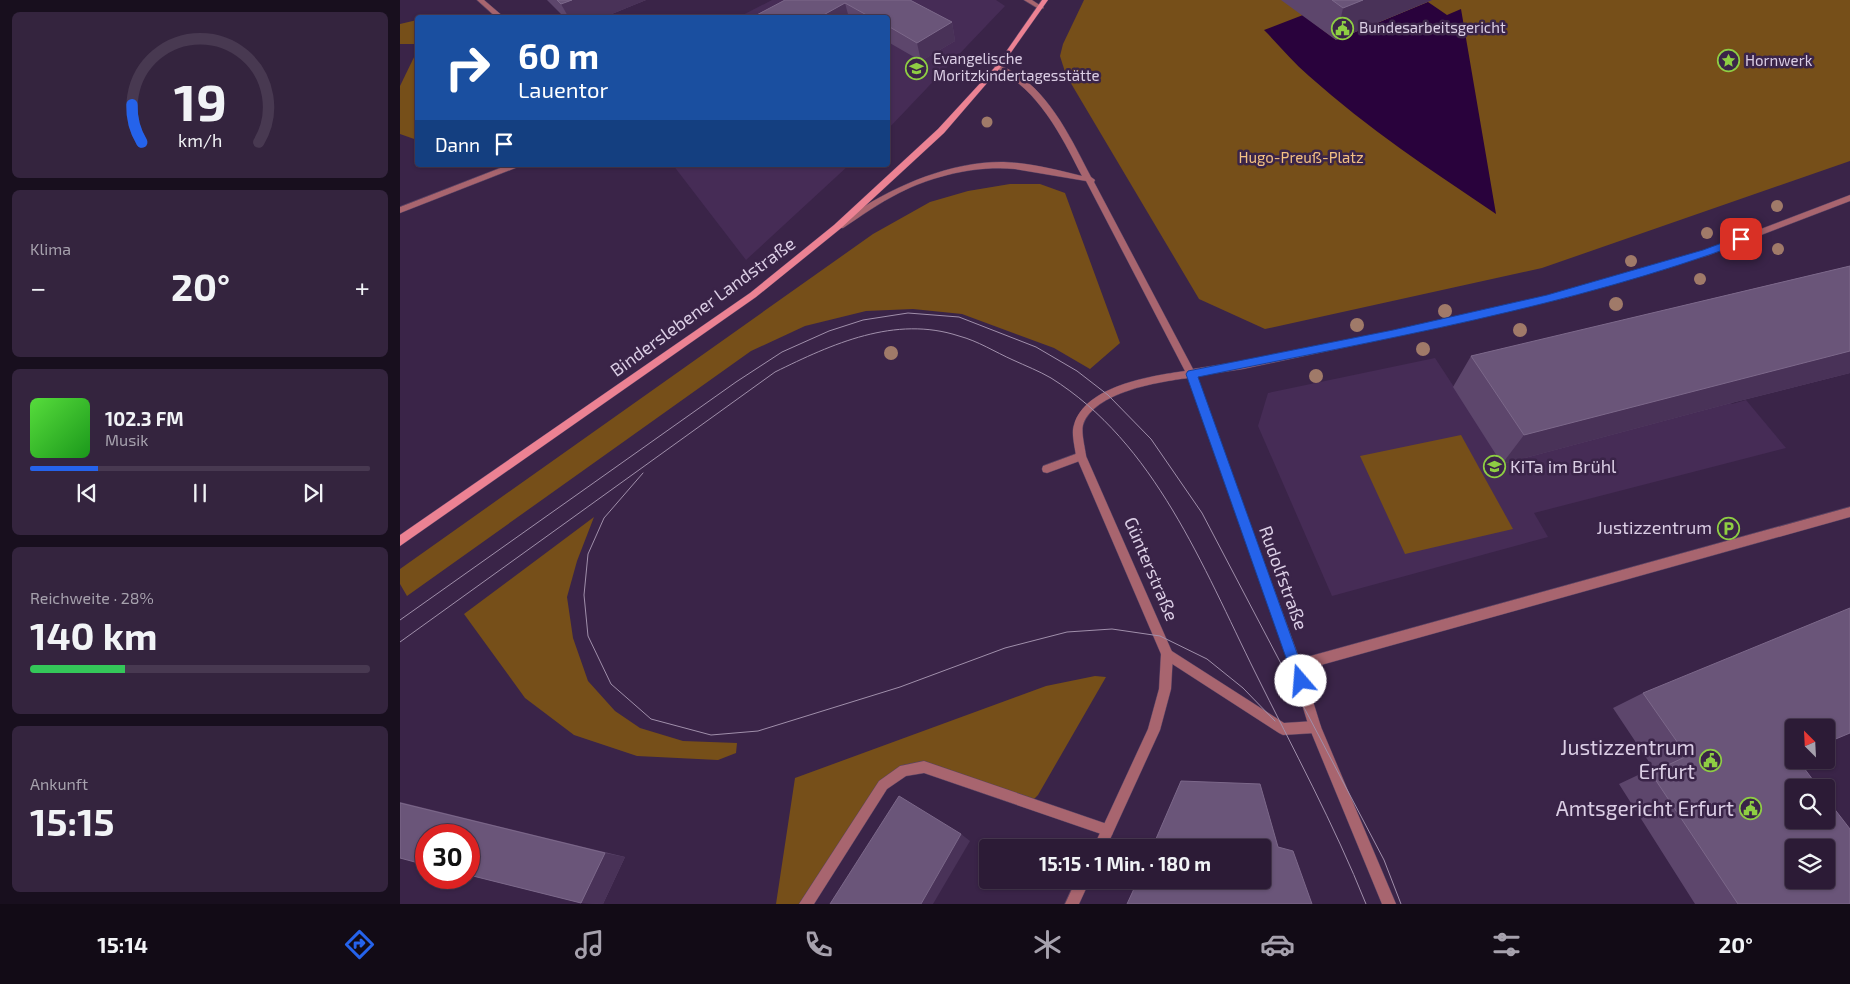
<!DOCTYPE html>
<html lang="de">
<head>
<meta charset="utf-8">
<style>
  :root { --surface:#2c1b36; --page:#34243e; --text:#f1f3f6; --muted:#a6a1ad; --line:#483951; --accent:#2563eb }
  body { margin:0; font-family:"Exo 2",sans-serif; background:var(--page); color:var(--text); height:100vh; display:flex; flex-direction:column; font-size:19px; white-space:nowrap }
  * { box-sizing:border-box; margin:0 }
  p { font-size:16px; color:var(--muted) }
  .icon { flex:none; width:28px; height:28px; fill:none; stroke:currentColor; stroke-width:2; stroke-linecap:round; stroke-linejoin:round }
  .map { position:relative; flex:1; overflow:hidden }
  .drawer { display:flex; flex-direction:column; gap:12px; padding:12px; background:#180f1e; width:400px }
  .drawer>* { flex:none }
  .guide { position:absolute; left:15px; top:15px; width:475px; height:152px; border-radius:5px; box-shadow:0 1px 4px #0004,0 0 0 1px var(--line); background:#1a4fa0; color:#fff; overflow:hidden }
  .needle { width:32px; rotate:336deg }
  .controls { position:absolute; left:1385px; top:719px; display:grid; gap:10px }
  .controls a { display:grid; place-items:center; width:50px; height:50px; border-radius:5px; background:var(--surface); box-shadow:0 1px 4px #0004,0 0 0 1px var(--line); font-size:25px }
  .speed { position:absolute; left:15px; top:824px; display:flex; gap:10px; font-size:25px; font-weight:700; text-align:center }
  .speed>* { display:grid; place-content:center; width:65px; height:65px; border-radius:50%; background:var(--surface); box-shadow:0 1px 4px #0004,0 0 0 1px var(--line); line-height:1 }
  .speed .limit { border:8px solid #d22; background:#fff; color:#111 }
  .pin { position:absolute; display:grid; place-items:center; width:42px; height:42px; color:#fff; margin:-21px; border-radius:10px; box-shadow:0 2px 8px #0006 }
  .me { position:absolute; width:55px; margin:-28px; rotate:342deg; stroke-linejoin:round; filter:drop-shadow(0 0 4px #0008) }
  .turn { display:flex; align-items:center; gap:18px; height:105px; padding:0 20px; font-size:22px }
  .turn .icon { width:65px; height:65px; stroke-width:2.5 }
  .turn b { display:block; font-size:35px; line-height:42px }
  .then { display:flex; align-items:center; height:48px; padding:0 20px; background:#0003; gap:10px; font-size:19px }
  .big { font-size:38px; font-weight:700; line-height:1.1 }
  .drawer .widget { flex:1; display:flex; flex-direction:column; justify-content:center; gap:8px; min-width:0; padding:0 18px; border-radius:8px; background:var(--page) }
  .drawer .dial { align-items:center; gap:0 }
  .dial svg { height:130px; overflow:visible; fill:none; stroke:var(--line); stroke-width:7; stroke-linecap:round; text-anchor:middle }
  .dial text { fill:var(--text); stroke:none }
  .song { display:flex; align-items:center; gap:15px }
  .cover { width:60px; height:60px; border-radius:8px; background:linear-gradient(135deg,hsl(110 70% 55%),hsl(120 70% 35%)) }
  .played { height:5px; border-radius:2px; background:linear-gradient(90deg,var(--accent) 20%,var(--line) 20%) }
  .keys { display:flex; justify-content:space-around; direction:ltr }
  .heat { display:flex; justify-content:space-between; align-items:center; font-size:28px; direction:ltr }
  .charge { height:8px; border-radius:4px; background:linear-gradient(90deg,#34c759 28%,var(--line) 0) }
  .trip { position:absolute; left:579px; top:839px; width:292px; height:50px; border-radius:5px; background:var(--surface); box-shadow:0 1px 4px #0004,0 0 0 1px var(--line); font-weight:700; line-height:50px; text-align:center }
  .dock { display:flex; height:80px; justify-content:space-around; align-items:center; background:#120b16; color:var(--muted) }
  .dock .icon { width:35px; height:35px }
  .dock .selected { color:var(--accent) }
  .dock b { font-size:22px; color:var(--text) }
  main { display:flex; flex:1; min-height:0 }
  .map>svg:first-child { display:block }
  .built { fill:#462c56 }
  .green { fill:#764f19 }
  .water { fill:#29023c }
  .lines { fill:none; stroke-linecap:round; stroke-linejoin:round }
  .lane-casing { stroke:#574364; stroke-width:1 }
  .street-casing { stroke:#574364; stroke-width:1 }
  .secondary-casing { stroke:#574364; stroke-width:1 }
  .lane { fill:#a8656f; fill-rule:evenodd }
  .street { fill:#a8656f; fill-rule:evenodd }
  .secondary { fill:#ec8293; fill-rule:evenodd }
  .tram { stroke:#a08fab; stroke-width:1 }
  .tree { fill:#a07a69 }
  .wall { fill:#5d466c }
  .shaded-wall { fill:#493258 }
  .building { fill:#6a5579; stroke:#7c688a; fill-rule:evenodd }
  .route { fill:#2563eb; stroke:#184099 }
  .labels { text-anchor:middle; stroke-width:5; stroke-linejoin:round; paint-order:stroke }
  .far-poi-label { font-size:15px; fill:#dbcee5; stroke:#3a2448; text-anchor:start }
  .far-park-label { font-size:15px; fill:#f4c184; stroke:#3a2448 }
  .street-label { font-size:18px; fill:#dbcee5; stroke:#3a2448 }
  .poi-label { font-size:18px; fill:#dbcee5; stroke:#3a2448; text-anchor:start }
  .near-poi-label { font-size:21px; fill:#dbcee5; stroke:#3a2448; text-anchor:end }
</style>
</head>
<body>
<main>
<section class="drawer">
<div class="widget dial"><svg viewBox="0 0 100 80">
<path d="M14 69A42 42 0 1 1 86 69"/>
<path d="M14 69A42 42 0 0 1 8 46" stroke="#2563eb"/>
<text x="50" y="56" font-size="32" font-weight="700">19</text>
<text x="50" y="72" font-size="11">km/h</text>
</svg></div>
<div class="widget"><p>Klima</p>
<div class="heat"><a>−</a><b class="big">20°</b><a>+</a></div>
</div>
<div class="widget">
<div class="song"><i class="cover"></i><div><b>102.3 FM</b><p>Musik</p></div></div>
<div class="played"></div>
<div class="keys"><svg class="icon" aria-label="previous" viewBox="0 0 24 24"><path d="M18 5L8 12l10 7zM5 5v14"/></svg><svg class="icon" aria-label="pause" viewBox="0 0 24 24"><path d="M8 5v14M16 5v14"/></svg><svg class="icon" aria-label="next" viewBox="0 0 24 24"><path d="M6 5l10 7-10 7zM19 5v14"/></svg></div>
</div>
<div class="widget"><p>Reichweite · 28%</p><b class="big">140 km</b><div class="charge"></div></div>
<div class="widget"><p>Ankunft</p><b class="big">15:15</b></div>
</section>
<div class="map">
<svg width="1450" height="904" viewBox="0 0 1450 904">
  <rect width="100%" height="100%" fill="#3a2448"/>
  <g class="built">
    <polygon points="372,0 596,0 605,6 488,129 488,18 337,18"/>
    <polygon points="273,165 449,165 346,260"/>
    <polygon points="1274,334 1332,404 1346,400 1386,448 1134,513 1148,537 932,596 858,426 868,393 1035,358 1054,387"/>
  </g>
  <g class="green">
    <polygon points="684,0 1450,0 1450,161 1142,268 865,329 799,299 666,75 660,56 663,44"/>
    <polygon points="17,20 17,44 0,44 0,24"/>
    <polygon points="17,51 17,140 0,134 0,86"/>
    <polygon points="610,184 640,184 665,193 720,343 690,369 654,348 562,314 513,309 466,311 405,326 351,351 7,596 0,584 0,569 473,234 530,202 568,191"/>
    <polygon points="1061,435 1113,529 1005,554 960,456"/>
    <polygon points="194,517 177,561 167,597 173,638 188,681 215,711 240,728 283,741 337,743 336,753 318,760 237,756 174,735 125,698 64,614"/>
    <polygon points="695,676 706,677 638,795 631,802 525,762 504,765 481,780 399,904 376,904 395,778 646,686"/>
  </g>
  <path class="water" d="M1028,2L1047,15L1061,9L1096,214C1032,171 967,128 909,76C893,62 879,45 864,30L903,15L936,40Z"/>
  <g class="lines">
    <defs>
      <g id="lane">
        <polygon points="681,452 685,453 686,456 685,459 647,473 643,472 642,469 643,466"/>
        <polygon points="1450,507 1450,517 896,672 892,670 890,666 892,662 896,660"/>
        <polygon points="767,648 884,723 915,721 919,723 921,727 919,731 915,733 883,735 879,733 763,658 761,654 763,650"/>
        <polygon points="524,761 707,824 712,825 713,830 712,835 707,836 524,773 506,776 487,789 414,904 399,904 479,781 500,766"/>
      </g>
      <g id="street">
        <polygon points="77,0 84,0 105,18 97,18"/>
        <polygon points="624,0 632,0 644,8 639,9"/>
        <path d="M598,65C645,81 670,137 691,177L695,180L694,182L793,369L843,361L1050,319L1168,291L1303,251L1450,195V201L1309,255L1168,297L1050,325L843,369L796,376L902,666L921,727L996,904H982L909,727L890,666L788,378C758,382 694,392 683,425C681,433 685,447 686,456L773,654L771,689L760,730L706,848H693L748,729L759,689L761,654L676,456C675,447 671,433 674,425C685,386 750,376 785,371L686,181L615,169C577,165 532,176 499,193C479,203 461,216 443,228H437L436,226C441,220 450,215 457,211C498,184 554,161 604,162C630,163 657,170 682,176C660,133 639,91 596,68L594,67Z"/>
        <polygon points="108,165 119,165 118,167 0,213 0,207"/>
        <polygon points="676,880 690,880 679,904 665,904"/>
      </g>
      <polygon id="secondary" points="642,0 648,0 600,68 544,133 440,229 356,297 0,546 0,535 350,293 434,225 538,129 596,66"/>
    </defs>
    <use href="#lane" class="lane-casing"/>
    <use href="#street" class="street-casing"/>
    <use href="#secondary" class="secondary-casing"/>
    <use href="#lane" class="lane"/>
    <use href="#street" class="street"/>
    <use href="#secondary" class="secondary"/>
    <g class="tram">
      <polyline points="243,473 204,518 188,554 184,595 188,636 211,684 251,719 311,735 358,731 500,687 605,648 667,632 712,629 760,636 807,659 843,688 875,721"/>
      <polyline points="0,620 336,382 382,352 429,331 463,320 508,313 559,317 636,347 677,371 708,395 751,439 802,513 984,860 1001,904"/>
      <path d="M0,642L375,372C432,344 495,315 559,336C578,341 595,352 613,360C626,366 639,371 651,378C755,443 803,567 855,672C893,749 934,824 966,904"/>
    </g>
  </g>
  <g class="tree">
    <circle cx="587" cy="122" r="5.5"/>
    <circle cx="1377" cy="206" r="6"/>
    <circle cx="1307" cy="233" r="6"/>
    <circle cx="1378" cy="249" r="6"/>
    <circle cx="1231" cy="261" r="6"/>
    <circle cx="1300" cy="279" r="6"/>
    <circle cx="1216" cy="304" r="7"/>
    <circle cx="1045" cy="311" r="7"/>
    <circle cx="957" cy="325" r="7"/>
    <circle cx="1120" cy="330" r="7"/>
    <circle cx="1023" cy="349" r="7"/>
    <circle cx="491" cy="353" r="7"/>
    <circle cx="916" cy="376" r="7"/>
  </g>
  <g class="wall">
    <polygon points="147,0 246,0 202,18 165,18"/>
    <polygon points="385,0 510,0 552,22 555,41 521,61 488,42 488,18 351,18"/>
    <polygon points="881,0 1032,0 936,40"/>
    <polygon points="1450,266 1450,373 1331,403 1102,464 1053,387 1071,356"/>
    <polygon points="1243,693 1394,728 1394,760 1450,904 1295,904 1219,784 1253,768 1213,708"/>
    <polygon points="0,802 225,857 203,904 181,903 0,858"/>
  </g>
  <g class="shaded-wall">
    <polygon points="172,0 246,0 202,18 169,18 161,4"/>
    <polygon points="963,0 1032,0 936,40 943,8"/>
    <polygon points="445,3 449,18 418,18"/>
    <polygon points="552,22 555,41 521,61 517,43"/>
    <polygon points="1450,351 1450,373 1331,403 1102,464 1124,435"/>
    <polygon points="561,834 570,841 533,904 521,904"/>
    <polygon points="205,853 225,857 203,904 181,903"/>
  </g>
  <g class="building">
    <polygon points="157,0 172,0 161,4"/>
    <polygon points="385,0 510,0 552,22 517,43 488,26 488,18 472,18 445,3 418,18 351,18"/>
    <polygon points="932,0 963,0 943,8"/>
    <polygon points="1450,266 1450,351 1124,435 1071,356"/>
    <path d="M1450,608V733L1426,743V728H1394V760H1398L1419,788H1394V820H1426V798L1450,829V904H1338L1251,773L1287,756L1243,693ZM1394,848H1426V880H1394Z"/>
    <polygon points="781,781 860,784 878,847 893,851 912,904 727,904 738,880 862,880 862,848 752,848"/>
    <polygon points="499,796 561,834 521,904 430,904"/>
    <polygon points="0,803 205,853 181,903 69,875 69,835 26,835 26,865 0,858"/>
  </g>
  <path class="route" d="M1341,236L1345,237V242C1171,307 979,340 798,377L907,681L905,686L901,688L896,686L786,374L788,371L993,330L1147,295L1303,250Z"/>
  <defs>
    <symbol id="civic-ring" viewBox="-11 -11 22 22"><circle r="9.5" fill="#3a2448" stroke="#8ece43" stroke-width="1.5"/><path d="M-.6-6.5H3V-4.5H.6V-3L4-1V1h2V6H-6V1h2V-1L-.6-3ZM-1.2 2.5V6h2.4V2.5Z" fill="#8ece43"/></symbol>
    <symbol id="sight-ring" viewBox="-11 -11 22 22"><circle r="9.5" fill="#3a2448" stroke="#8ece43" stroke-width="1.5"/><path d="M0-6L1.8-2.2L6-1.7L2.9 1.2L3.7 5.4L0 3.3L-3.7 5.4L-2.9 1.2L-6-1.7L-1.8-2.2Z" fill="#8ece43"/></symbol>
    <symbol id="school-ring" viewBox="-11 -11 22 22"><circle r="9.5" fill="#3a2448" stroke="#8ece43" stroke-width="1.5"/><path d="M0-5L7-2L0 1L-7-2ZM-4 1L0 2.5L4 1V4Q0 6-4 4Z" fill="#8ece43"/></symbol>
    <symbol id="parking-ring" viewBox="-11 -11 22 22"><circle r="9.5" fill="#3a2448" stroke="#8ece43" stroke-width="1.5"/><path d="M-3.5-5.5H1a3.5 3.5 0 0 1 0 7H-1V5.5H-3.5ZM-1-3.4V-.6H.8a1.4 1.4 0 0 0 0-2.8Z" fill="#8ece43"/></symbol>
  </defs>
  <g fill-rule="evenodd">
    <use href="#civic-ring" x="930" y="16" width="25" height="25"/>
    <use href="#sight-ring" x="1316" y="48" width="25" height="25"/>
    <use href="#school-ring" x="504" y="56" width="25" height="25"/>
    <use href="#school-ring" x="1082" y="454" width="25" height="25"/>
    <use href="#parking-ring" x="1316" y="516" width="25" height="25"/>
    <use href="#civic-ring" x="1298" y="748" width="25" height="25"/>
    <use href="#civic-ring" x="1338" y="796" width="25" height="25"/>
  </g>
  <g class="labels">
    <g class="far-poi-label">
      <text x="959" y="33">Bundesarbeitsgericht</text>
      <text x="533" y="64">Evangelische<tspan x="533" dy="17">Moritzkindertagesstätte</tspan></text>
      <text x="1345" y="66">Hornwerk</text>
    </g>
    <g class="far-park-label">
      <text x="901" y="163">Hugo-Preuß-Platz</text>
    </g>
    <g class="street-label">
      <text transform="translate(303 307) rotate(-36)" y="6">Binderslebener Landstraße</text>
      <text transform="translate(751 569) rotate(67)" y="6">Günterstraße</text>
      <text transform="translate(883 578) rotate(70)" y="6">Rudolfstraße</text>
    </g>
    <g class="poi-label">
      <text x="1110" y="473">KiTa im Brühl</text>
      <text x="1312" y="534" text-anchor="end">Justizzentrum</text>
    </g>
    <g class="near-poi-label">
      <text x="1295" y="755">Justizzentrum<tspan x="1295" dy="24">Erfurt</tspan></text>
      <text x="1334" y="816">Amtsgericht Erfurt</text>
    </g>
  </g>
</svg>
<div class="controls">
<a><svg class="needle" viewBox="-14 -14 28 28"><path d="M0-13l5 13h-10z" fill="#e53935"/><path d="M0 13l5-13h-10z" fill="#a6a1ad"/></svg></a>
<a><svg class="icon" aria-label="search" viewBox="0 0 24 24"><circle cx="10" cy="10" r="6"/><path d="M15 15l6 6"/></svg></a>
<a><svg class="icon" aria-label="layers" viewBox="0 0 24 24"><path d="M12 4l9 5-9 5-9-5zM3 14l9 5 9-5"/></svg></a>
</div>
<div class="speed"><div class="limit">30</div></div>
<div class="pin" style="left:1341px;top:239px;background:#d93025"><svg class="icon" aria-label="arrive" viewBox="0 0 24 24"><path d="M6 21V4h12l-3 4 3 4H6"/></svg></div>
<svg class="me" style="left:901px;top:681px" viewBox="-20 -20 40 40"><circle r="19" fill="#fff"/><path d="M0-13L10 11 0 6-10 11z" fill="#2563eb"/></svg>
<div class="trip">15:15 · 1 Min. · 180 m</div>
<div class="guide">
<div class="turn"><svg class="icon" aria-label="right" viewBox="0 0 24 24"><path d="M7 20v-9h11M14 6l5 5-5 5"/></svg><div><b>60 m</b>Lauentor</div></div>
<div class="then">Dann<svg class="icon" aria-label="arrive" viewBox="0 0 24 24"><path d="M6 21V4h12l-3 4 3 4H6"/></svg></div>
</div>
</div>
</main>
<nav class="dock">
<b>15:14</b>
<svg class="icon selected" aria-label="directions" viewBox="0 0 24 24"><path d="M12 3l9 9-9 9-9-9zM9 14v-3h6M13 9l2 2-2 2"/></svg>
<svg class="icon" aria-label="music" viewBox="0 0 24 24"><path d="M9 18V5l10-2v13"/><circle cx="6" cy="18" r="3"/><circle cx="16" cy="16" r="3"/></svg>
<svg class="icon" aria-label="phone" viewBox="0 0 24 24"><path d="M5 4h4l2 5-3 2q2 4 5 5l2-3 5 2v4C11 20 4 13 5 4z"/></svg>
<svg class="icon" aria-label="climate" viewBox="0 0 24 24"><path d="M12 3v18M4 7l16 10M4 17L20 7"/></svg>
<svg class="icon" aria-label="car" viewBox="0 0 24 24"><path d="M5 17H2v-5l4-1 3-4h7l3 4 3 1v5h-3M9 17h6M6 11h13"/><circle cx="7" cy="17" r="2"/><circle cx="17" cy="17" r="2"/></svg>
<svg class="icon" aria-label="filters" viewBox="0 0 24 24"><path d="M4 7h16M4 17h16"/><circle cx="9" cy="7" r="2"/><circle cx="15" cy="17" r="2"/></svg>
<b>20°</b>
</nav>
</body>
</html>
